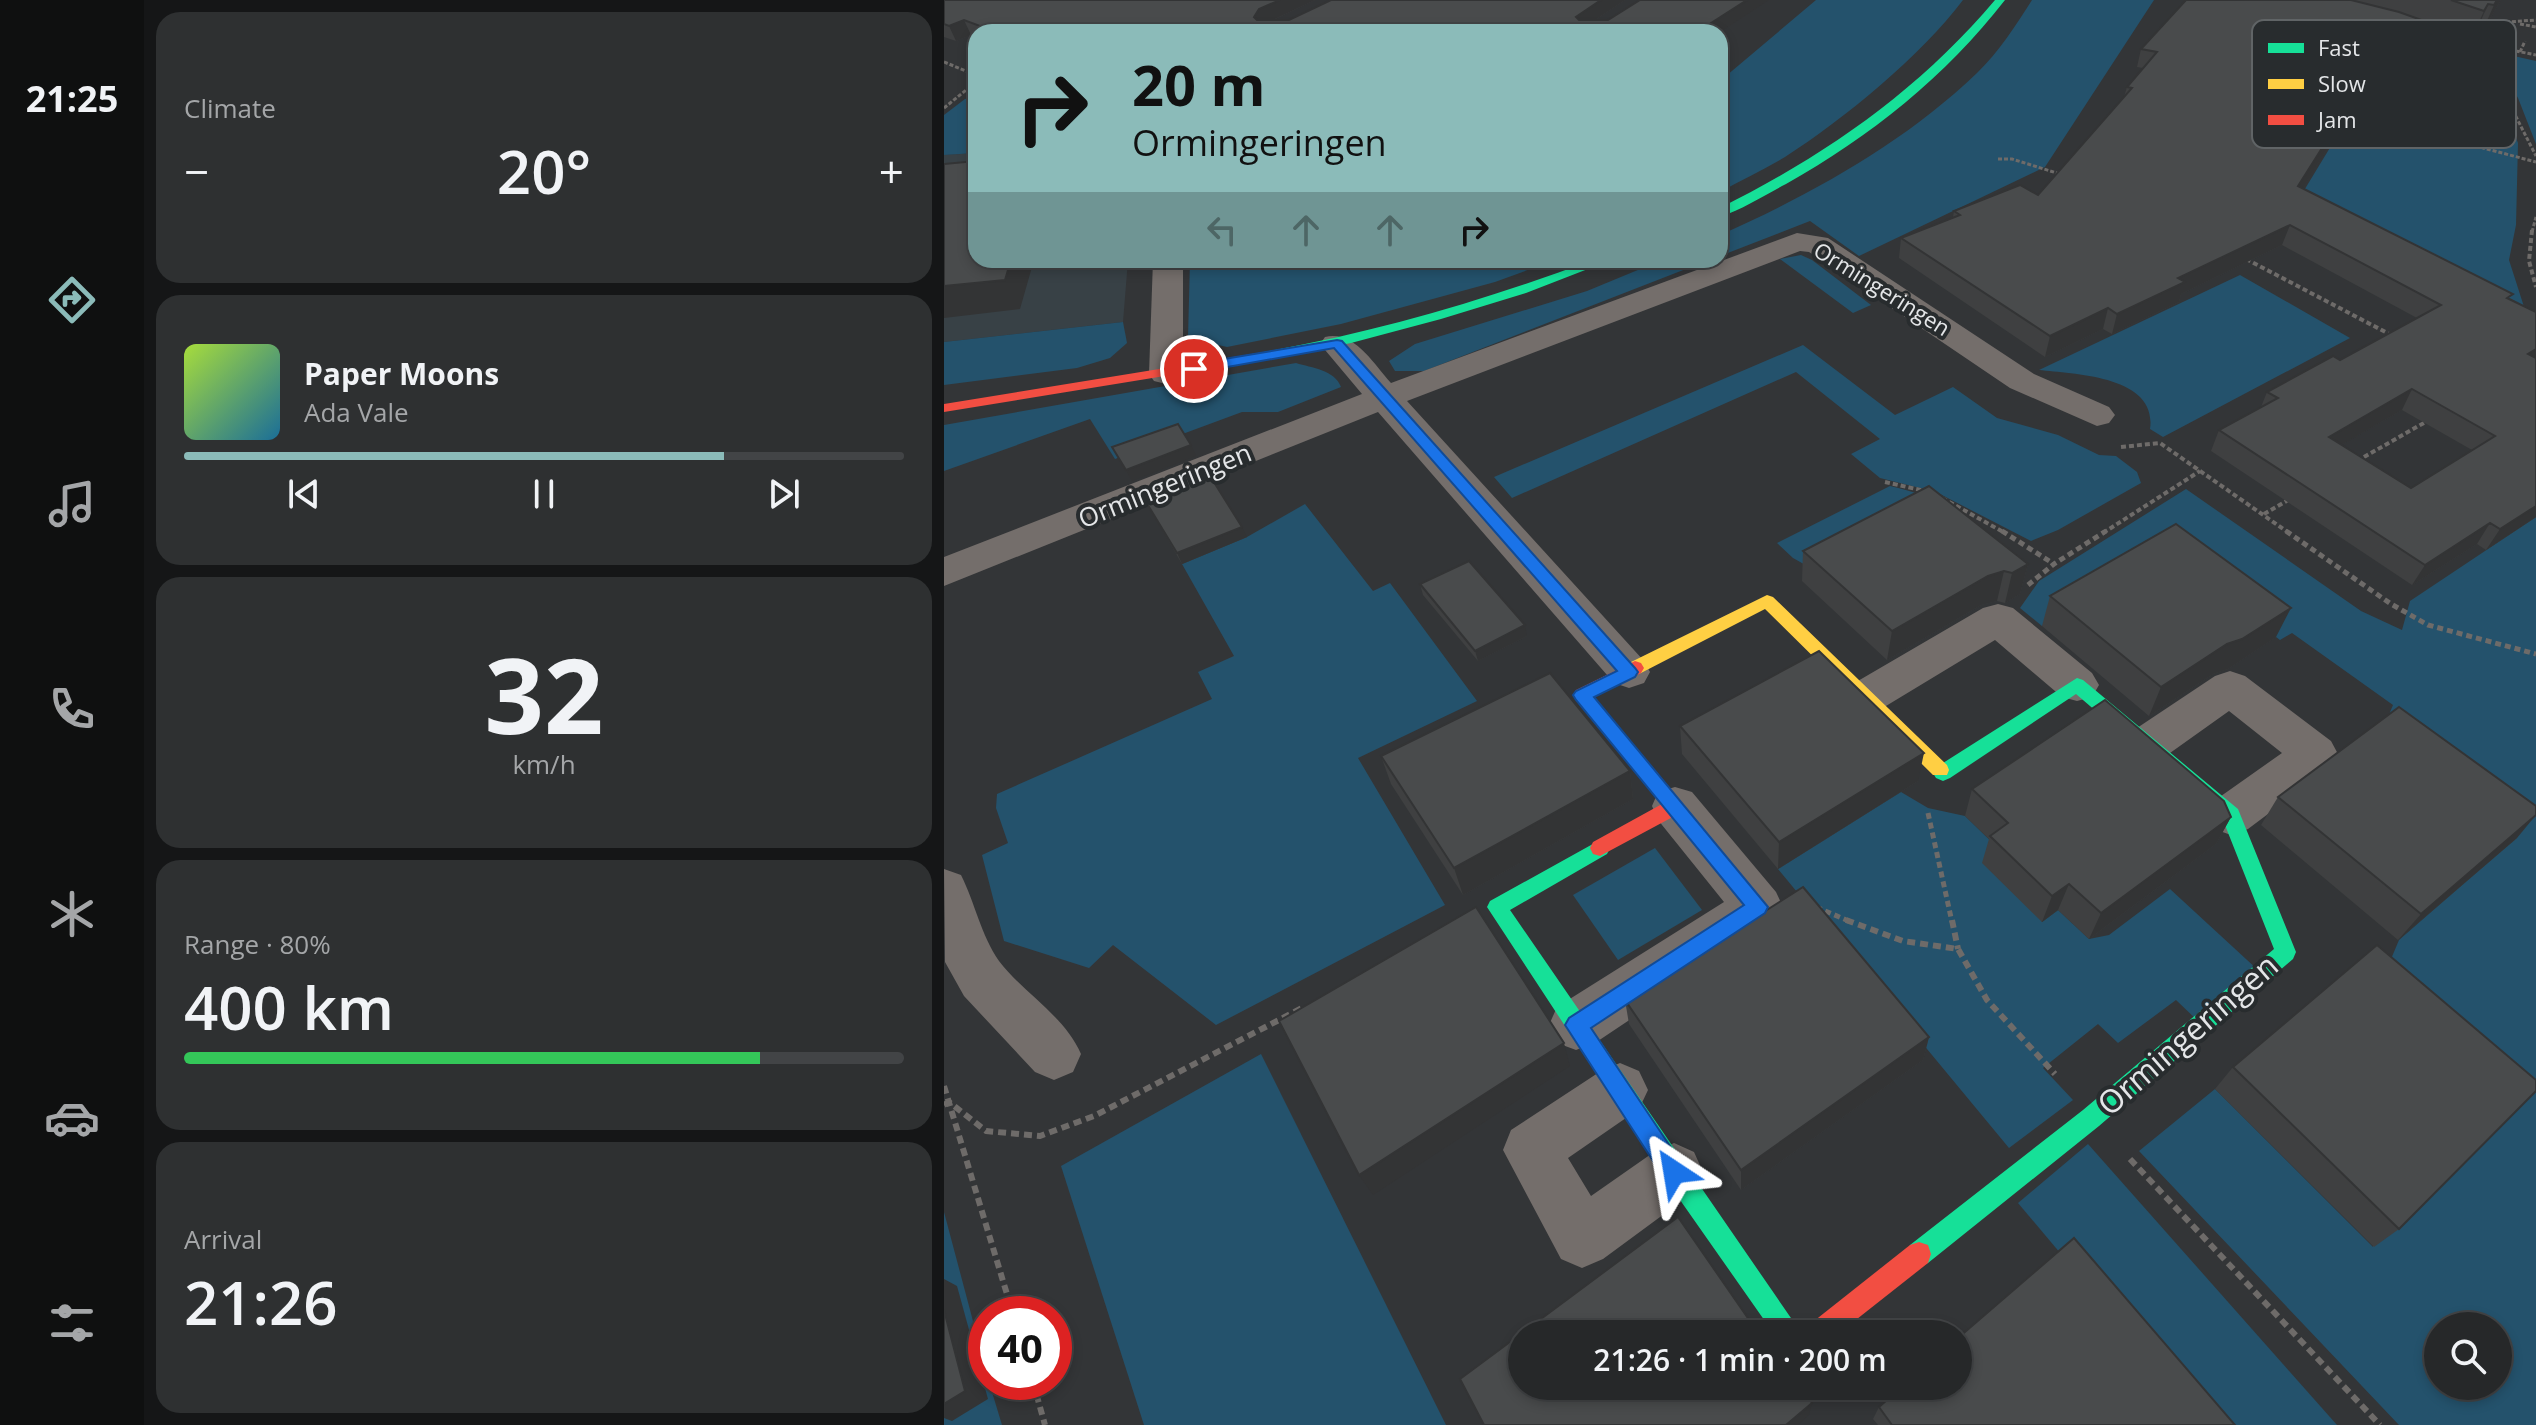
<!DOCTYPE html>
<html lang="en">
<head>
<meta charset="utf-8">
<style>
  :root { --surface:#262829; --page:#2e3031; --text:#f1f3f6; --muted:#a4a6a8; --line:#424446; --accent:#8bbbb9 }
  body { margin:0; font-family:"Open Sans",sans-serif; background:var(--page); color:var(--text); height:100vh; display:flex; flex-direction:column; font-size:30px; white-space:nowrap }
  * { box-sizing:border-box; margin:0 }
  p { font-size:26px; color:var(--muted) }
  .icon { flex:none; width:44px; height:44px; fill:none; stroke:currentColor; stroke-width:2; stroke-linecap:round; stroke-linejoin:round }
  .map { position:relative; flex:1; overflow:hidden }
  .side { display:flex; flex-direction:column; gap:12px; padding:12px; background:#151617; width:800px }
  .side>* { flex:none }
  .guide { position:absolute; left:24px; top:24px; width:760px; height:244px; border-radius:24px; box-shadow:0 4px 12px #0003,0 0 0 2px var(--line); background:#8bbbb9; color:#111; overflow:hidden }
  .fabs { position:absolute; left:1480px; top:1312px; display:grid; gap:16px }
  .fabs a { display:grid; place-items:center; width:88px; height:88px; border-radius:50%; background:var(--surface); box-shadow:0 4px 12px #0003,0 0 0 2px var(--line); font-size:40px }
  .speed { position:absolute; left:24px; top:1296px; display:flex; gap:16px; font-size:40px; font-weight:700; text-align:center }
  .speed>* { display:grid; place-content:center; width:104px; height:104px; border-radius:50%; background:var(--surface); box-shadow:0 4px 12px #0003,0 0 0 2px var(--line); line-height:1 }
  .speed .limit { border:12px solid #d22; background:#fff; color:#111 }
  .pin { position:absolute; display:grid; place-items:center; width:68px; height:68px; color:#fff; margin:-34px; border:4px solid #fff; border-radius:50%; box-shadow:0 2px 8px #0007 }
  .me { position:absolute; width:88px; margin:-44px; rotate:327deg; stroke-linejoin:round; filter:drop-shadow(0 0 6px #0008) }
  .turn { display:flex; align-items:center; gap:28px; height:168px; padding:0 32px; font-size:36px }
  .turn .icon { width:104px; height:104px; stroke-width:2.5 }
  .turn b { display:block; font-size:56px; line-height:68px }
  .lanes { display:flex; align-items:center; height:76px; padding:0 32px; background:#0003; justify-content:center; gap:40px; direction:ltr }
  .lanes .off { opacity:.35 }
  .big { font-size:60px; font-weight:600; line-height:1.1 }
  .side .tile { flex:1; display:flex; flex-direction:column; justify-content:center; gap:12px; min-width:0; padding:0 28px; border-radius:24px; background:var(--page) }
  .side .dial { align-items:center; gap:0 }
  .dial b { font-size:104px; line-height:1 }
  .song { display:flex; align-items:center; gap:24px }
  .cover { width:96px; height:96px; border-radius:12px; background:linear-gradient(135deg,hsl(80 70% 55%),hsl(200 70% 35%)) }
  .played { height:8px; border-radius:4px; background:linear-gradient(90deg,var(--accent) 75%,var(--line) 75%) }
  .keys { display:flex; justify-content:space-around; direction:ltr }
  .heat { display:flex; justify-content:space-between; align-items:center; font-size:44px; direction:ltr }
  .charge { height:12px; border-radius:6px; background:linear-gradient(90deg,#34c759 80%,var(--line) 0) }
  .trip { position:absolute; left:564px; top:1320px; width:464px; height:80px; border-radius:40px; background:var(--surface); box-shadow:0 4px 12px #0003,0 0 0 2px var(--line); font-weight:600; line-height:80px; text-align:center }
  main { display:flex; flex:1; min-height:0 }
  .tab-bar { display:flex; flex-direction:column; width:144px; justify-content:space-around; align-items:center; background:#0f1010; color:var(--muted) }
  .tab-bar .icon { width:56px; height:56px }
  .tab-bar .current { color:var(--accent) }
  .tab-bar b { font-size:36px; color:var(--text) }
  .map>svg:first-child { display:block }
  .built { fill:#384146 }
  .green { fill:#24526c; fill-rule:evenodd }
  .lines { fill:none; stroke-linecap:round; stroke-linejoin:round }
  .path-far3 { stroke:#6e6b69; stroke-width:3; stroke-dasharray:4 2; stroke-linecap:butt }
  .path-far2 { stroke:#6e6b69; stroke-width:4; stroke-dasharray:5 3; stroke-linecap:butt }
  .path-far1 { stroke:#6e6b69; stroke-width:5; stroke-dasharray:6 4; stroke-linecap:butt }
  .path { stroke:#6e6b69; stroke-width:6; stroke-dasharray:8 5; stroke-linecap:butt }
  .street { fill:#746e6b; fill-rule:evenodd }
  .fast { fill:#16e098; fill-rule:evenodd }
  .slow { fill:#ffcf43; fill-rule:evenodd }
  .jam { fill:#f24e42; fill-rule:evenodd }
  .wall { fill:#3f4041; fill-rule:evenodd }
  .shaded-wall { fill:#333435 }
  .building { fill:#494b4c; stroke:#333435; stroke-width:2; fill-rule:evenodd }
  .route { fill:#1a73e8; stroke:#114b97; stroke-width:2 }
  .labels { text-anchor:middle; stroke-width:8; stroke-linejoin:round; paint-order:stroke }
  .far-street-label { font-size:22px; fill:#e4e6e8; stroke:#282c2e }
  .street-label { font-size:26px; fill:#e4e6e8; stroke:#282c2e }
  .near-street-label { font-size:32px; fill:#e4e6e8; stroke:#282c2e }
  .key { fill:#282c2e; stroke:#606466; stroke-width:2 }
  .key-label { font-size:22px; fill:#e4e6e8 }
</style>
</head>
<body>
<main>
<nav class="tab-bar">
<b>21:25</b>
<svg class="icon current" aria-label="directions" viewBox="0 0 24 24"><path d="M12 3l9 9-9 9-9-9zM9 14v-3h6M13 9l2 2-2 2"/></svg>
<svg class="icon" aria-label="music" viewBox="0 0 24 24"><path d="M9 18V5l10-2v13"/><circle cx="6" cy="18" r="3"/><circle cx="16" cy="16" r="3"/></svg>
<svg class="icon" aria-label="phone" viewBox="0 0 24 24"><path d="M5 4h4l2 5-3 2q2 4 5 5l2-3 5 2v4C11 20 4 13 5 4z"/></svg>
<svg class="icon" aria-label="climate" viewBox="0 0 24 24"><path d="M12 3v18M4 7l16 10M4 17L20 7"/></svg>
<svg class="icon" aria-label="car" viewBox="0 0 24 24"><path d="M5 17H2v-5l4-1 3-4h7l3 4 3 1v5h-3M9 17h6M6 11h13"/><circle cx="7" cy="17" r="2"/><circle cx="17" cy="17" r="2"/></svg>
<svg class="icon" aria-label="filters" viewBox="0 0 24 24"><path d="M4 7h16M4 17h16"/><circle cx="9" cy="7" r="2"/><circle cx="15" cy="17" r="2"/></svg>
</nav>
<section class="side">
<div class="tile"><p>Climate</p>
<div class="heat"><a>−</a><b class="big">20°</b><a>+</a></div>
</div>
<div class="tile">
<div class="song"><i class="cover"></i><div><b>Paper Moons</b><p>Ada Vale</p></div></div>
<div class="played"></div>
<div class="keys"><svg class="icon" aria-label="previous" viewBox="0 0 24 24"><path d="M18 5L8 12l10 7zM5 5v14"/></svg><svg class="icon" aria-label="pause" viewBox="0 0 24 24"><path d="M8 5v14M16 5v14"/></svg><svg class="icon" aria-label="next" viewBox="0 0 24 24"><path d="M6 5l10 7-10 7zM19 5v14"/></svg></div>
</div>
<div class="tile dial"><b>32</b><p>km/h</p></div>
<div class="tile"><p>Range · 80%</p><b class="big">400 km</b><div class="charge"></div></div>
<div class="tile"><p>Arrival</p><b class="big">21:26</b></div>
</section>
<div class="map">
<svg width="1592" height="1425" viewBox="0 0 1592 1425">
  <rect width="100%" height="100%" fill="#333537"/>
  <polygon class="built" points="32,153 32,260 184,260 179,322 0,342 0,155"/>
  <g class="green">
    <path d="M872,0H1019C977,56 900,119 841,157C820,170 797,180 776,192V81Z"/>
    <path d="M1088,0H1210L1101,167L915,256L866,221L776,256V235C868,194 960,143 1033,73C1055,52 1072,25 1088,0Z"/>
    <polygon points="1431,47 1532,70 1541,75 1558,101 1574,143 1572,225 1565,260 1582,313 1353,202 1404,118 1402,92"/>
    <polygon points="1561,54 1592,61 1592,144 1574,98 1555,65"/>
    <polygon points="32,96 32,153 0,155 0,115 21,99"/>
    <polygon points="857,255 868,260 927,305 909,313 836,259"/>
    <polygon points="246,260 611,260 551,282 397,324 283,347 244,338"/>
    <polygon points="718,260 765,260 480,371 451,371 445,361 471,344 643,291"/>
    <path d="M1296,275L1406,338L1219,437L1206,429C1214,376 1131,374 1095,370Z"/>
    <polygon points="179,322 183,343 166,358 133,368 0,385 0,342"/>
    <polygon points="859,345 951,415 1009,387 1053,418 1114,435 1155,455 1172,456 1193,472 1197,483 1114,530 1087,541 992,492 936,478 907,454 936,439 852,372 568,498 550,477"/>
    <path d="M352,363C368,368 391,370 397,387L334,412H298L171,459L146,419L0,471V425Z"/>
    <path d="M946,486C985,495 1031,512 1055,546V558L1066,585L980,516L874,572L849,558L833,543Z"/>
    <path d="M1242,489L1417,611L1458,630L1466,601L1592,517V1425H1455L1195,1151L1271,1089L1429,1247L1434,990L1455,940L1572,838L1436,736L1449,705L1348,633L1336,640L1221,554L1098,626L1076,608L1095,581ZM1494,1326H1554V1386H1494Z"/>
    <polygon points="361,504 429,591 446,583 533,701 414,758 501,905 272,1025 169,945 145,968 60,941 38,855 64,843 52,808 53,794 268,699 254,672 290,656 238,564 303,537"/>
    <polygon points="957,792 984,808 1021,816 1056,850 1098,922 1114,910 1145,939 1165,935 1226,889 1315,971 1254,1021 1232,1000 1174,1043 1154,1024 1099,1068 1129,1100 1065,1148 834,869"/>
    <polygon points="711,848 758,910 674,960 629,895"/>
    <polygon points="317,1054 502,1425 200,1425 117,1166"/>
    <polygon points="1144,1144 1393,1425 1261,1425 1074,1203"/>
    <polygon points="0,1212 42,1370 42,1382 45,1382 58,1425 0,1425"/>
  </g>
  <g class="lines">
    <g class="path-far3">
      <polyline points="1576,24 1592,27"/>
      <polyline points="1524,47 1564,101 1592,156"/>
      <polyline points="1524,47 1557,48 1592,55"/>
      <polyline points="1548,48 1557,30 1550,23 1592,20"/>
      <polyline points="1576,52 1581,41"/>
      <polyline points="0,62 32,75"/>
      <polyline points="0,108 32,82"/>
      <polyline points="1392,109 1592,162"/>
      <polyline points="1054,159 1068,159 1119,175"/>
      <polyline points="1588,232 1592,217"/>
    </g>
    <g class="path-far2">
      <polyline points="1588,230 1585,261 1592,287"/>
      <polyline points="1302,259 1449,336"/>
      <polyline points="1177,447 1216,443 1345,533"/>
      <polyline points="1413,461 1485,420"/>
      <polyline points="941,482 981,491"/>
      <polyline points="998,498 1061,533"/>
      <polyline points="1320,514 1346,499"/>
      <polyline points="1159,533 1256,471"/>
    </g>
    <g class="path-far1">
      <polyline points="1058,531 1110,564"/>
      <polyline points="1342,531 1447,604 1484,625 1592,654"/>
      <polyline points="1084,585 1110,564 1162,531"/>
      <polyline points="984,813 1008,922"/>
      <polyline points="872,907 907,922"/>
    </g>
    <g class="path">
      <polyline points="902,920 959,941 1014,949 1043,1000 1111,1074"/>
      <polyline points="1008,920 1014,949"/>
      <polyline points="0,1086 69,1314"/>
      <polyline points="0,1105 5,1102 42,1131 96,1136 150,1116 360,1007"/>
      <polyline points="1186,1159 1436,1425"/>
      <polyline points="89,1382 101,1425"/>
    </g>
    <g class="street">
      <path d="M853,233L884,238L1090,374L1165,407L1171,415L1165,423L1153,426L1066,388L865,252L856,251L463,401L700,661L706,672L700,683L685,688L670,683L434,412L0,586V557L418,394L376,344L381,337C410,330 429,363 447,383Z"/>
      <polygon points="209,260 239,260 239,374 234,381 222,384 210,381 205,374"/>
      <polygon points="1054,604 1069,608 1148,673 1155,685 1148,697 1133,701 1118,697 1051,640 937,709 922,714 907,709 900,697 907,685 1039,608"/>
      <polygon points="1286,671 1301,676 1387,741 1394,754 1387,767 1304,829 1287,835 1270,829 1263,815 1270,801 1338,753 1285,711 1219,758 1203,763 1187,758 1181,745 1187,732 1271,676"/>
      <polygon points="731,787 748,792 832,892 839,907 832,922 651,1043 632,1050 613,1043 605,1025 613,1007 780,902 714,820 708,806 714,792"/>
      <path d="M0,869L17,875C31,903 37,935 55,961C80,994 120,1015 137,1054L129,1072L110,1080L91,1072L20,996L1,962Z"/>
      <polygon points="676,1063 695,1071 704,1090 695,1109 624,1158 647,1196 710,1152 730,1143 750,1152 759,1172 750,1192 659,1259 638,1268 617,1259 559,1150 567,1130 657,1071"/>
    </g>
    <g class="fast">
      <path d="M1051,0H1061C1002,76 926,137 842,184C821,195 799,209 776,217V208C882,155 974,91 1051,0Z"/>
      <path d="M649,260H667L582,293L497,319L407,343L320,360L313,356L320,352C433,332 542,300 649,260Z"/>
      <polygon points="1133,678 1139,680 1294,809 1352,952 1349,959 1155,1126 984,1263 975,1266 966,1263 963,1254 966,1245 1139,1110 1330,949 1279,820 1132,694 1006,778 999,781 992,778 987,770 989,765 999,763"/>
      <polygon points="656,840 663,842 666,848 663,854 566,910 858,1334 830,1334 722,1180 543,907 546,901"/>
    </g>
    <polygon class="slow" points="823,595 829,597 1003,765 1005,770 1003,775 989,775 821,609 697,673 691,675 682,668 685,663"/>
    <g class="jam">
      <polygon points="320,352 325,353 325,359 0,412 0,404"/>
      <polygon points="691,661 697,663 700,668 697,673 650,697 741,806 738,812 656,856 649,854 646,848 649,842 718,804 629,695 632,690"/>
      <polygon points="975,1242 984,1245 987,1254 984,1263 894,1334 861,1334 865,1325 966,1245"/>
    </g>
  </g>
  <g class="wall">
    <polygon points="0,0 371,0 329,20 681,0 651,20 776,32 32,32 32,37 27,35 12,41 0,37"/>
    <path d="M1381,0H1557L1538,32L1533,30L1528,37L1487,23L1525,37L1517,55L1490,86L1439,49L1395,118H1397L1390,138L1358,188L1592,312V517L1542,550L1533,544L1468,585L1267,451L1275,430L1317,407L1323,392L1396,360L1473,318L1338,245L1237,294L1235,302L1168,334L1159,329L1101,357L955,258L957,238L1009,217L1010,211L1094,195L1180,97L1183,87L1199,68L1193,67L1197,49ZM1458,410L1528,450L1467,488L1397,445Z"/>
    <polygon points="199,497 303,537 238,564"/>
    <polygon points="859,551 1084,564 1076,594 1061,603 1053,601 1037,605 943,660 858,581"/>
    <polygon points="476,584 583,636 534,661 479,595"/>
    <polygon points="1106,596 1332,637 1284,669 1269,674 1205,716 1098,626"/>
    <polygon points="736,726 974,781 834,869 738,754"/>
    <polygon points="437,756 686,771 689,799 519,895 447,784"/>
    <polygon points="1028,789 1287,817 1272,844 1145,939 1114,910 1098,922 1038,863 1045,839 1021,816"/>
    <polygon points="1334,797 1573,838 1454,940 1317,825"/>
    <polygon points="681,1000 985,1037 979,1060 797,1190 685,1024"/>
    <polygon points="1289,1067 1455,1229 1430,1247 1271,1089"/>
    <polygon points="935,1407 1291,1425 934,1425 929,1419"/>
  </g>
  <g class="shaded-wall">
    <polygon points="336,0 371,0 320,24 310,17 315,9"/>
    <polygon points="657,0 681,0 633,32 632,17"/>
    <polygon points="803,0 825,0 776,32 753,32"/>
    <polygon points="1553,0 1557,0 1538,32 1550,5"/>
    <polygon points="1544,4 1533,30 1528,37 1540,11"/>
    <polygon points="20,20 27,35 12,41 5,26"/>
    <polygon points="1447,30 1439,49 1383,136 1390,117"/>
    <polygon points="1525,37 1517,55 1490,86 1498,68"/>
    <polygon points="1397,118 1390,138 1347,206 1354,186"/>
    <polygon points="1346,225 1338,245 1237,294 1235,302 1168,334 1173,314 1234,278"/>
    <polygon points="67,260 90,260 76,309 0,318 0,286"/>
    <polygon points="1164,308 1159,329 1101,357 1106,336"/>
    <polygon points="1592,349 1592,362 1584,354"/>
    <polygon points="1468,389 1458,410 1375,458 1385,437"/>
    <polygon points="247,445 252,456 188,481 182,470"/>
    <polygon points="1592,506 1592,517 1542,550 1556,529"/>
    <polygon points="1546,523 1533,544 1468,585 1481,565"/>
    <polygon points="298,527 303,537 238,564 233,553"/>
    <polygon points="1084,564 1076,594 1061,603 1068,573"/>
    <polygon points="1060,571 1053,601 1037,605 943,660 948,631 1044,576"/>
    <polygon points="1347,608 1332,637 1284,669 1269,674 1205,716 1217,687 1283,644"/>
    <polygon points="581,625 583,636 534,661 531,651"/>
    <polygon points="980,753 974,781 834,869 835,842"/>
    <polygon points="686,771 689,799 519,895 510,868"/>
    <polygon points="1592,815 1573,838 1454,940 1477,914"/>
    <polygon points="1287,817 1272,844 1145,939 1157,913"/>
    <polygon points="1125,884 1114,910 1098,922 1108,896"/>
    <polygon points="985,1037 979,1060 797,1190 797,1170"/>
    <polygon points="620,1043 626,1066 429,1195 415,1175"/>
    <polygon points="0,1279 13,1286 44,1399 8,1421 0,1418"/>
    <polygon points="868,1403 865,1415 854,1425 842,1425"/>
  </g>
  <g class="building">
    <polygon points="0,0 336,0 315,9 310,17 313,20 345,20 387,0 657,0 632,17 635,20 664,20 696,0 803,0 753,32 52,32 20,20 5,26 0,24"/>
    <path d="M1242,0H1407L1455,12L1525,37L1498,68L1447,30L1390,117L1397,118L1354,186L1569,294L1563,298L1592,312V349L1584,354L1592,358V506L1556,529L1546,523L1481,565L1275,430L1334,398L1323,392L1389,356L1396,360L1497,305L1346,225L1234,278L1241,282L1173,314L1164,308L1106,336L957,238L1016,215L1010,211L1076,185L1094,195L1188,88L1183,87L1213,52L1197,49ZM1468,389L1551,436L1467,488L1385,437Z"/>
    <polygon points="1507,0 1553,0 1550,5 1544,4 1540,11"/>
    <polygon points="32,161 32,260 67,260 61,280 0,286 0,164"/>
    <polygon points="234,424 247,445 182,470 168,447"/>
    <polygon points="263,471 298,527 233,553 199,497"/>
    <polygon points="985,486 1084,564 1068,573 1060,571 1044,576 948,631 859,551"/>
    <polygon points="1232,524 1347,608 1298,639 1283,644 1217,687 1106,596"/>
    <polygon points="525,561 581,625 531,651 476,584"/>
    <polygon points="875,651 980,753 835,842 736,726"/>
    <polygon points="606,673 686,771 510,868 437,756"/>
    <polygon points="1161,700 1280,801 1287,817 1157,913 1125,884 1108,896 1046,836 1064,823 1028,789"/>
    <polygon points="1455,707 1592,806 1592,815 1477,914 1334,797"/>
    <polygon points="859,887 985,1037 797,1170 681,1000"/>
    <polygon points="532,907 620,1043 415,1175 335,1021"/>
    <polygon points="1433,945 1592,1080 1592,1091 1455,1229 1289,1067"/>
    <polygon points="734,1217 806,1321 814,1322 822,1334 578,1334 578,1386 857,1386 868,1403 842,1425 540,1425 516,1379"/>
    <polygon points="1130,1238 1291,1425 948,1425 935,1407 959,1386 1014,1386 1014,1338"/>
    <polygon points="0,1310 21,1391 0,1404"/>
  </g>
  <polygon class="route" points="393,340 398,341 691,668 694,672 691,677 650,697 824,907 821,913 647,1028 738,1164 742,1172 738,1181 730,1184 722,1181 621,1025 625,1018 800,905 632,700 629,695 632,691 673,671 390,348 250,373 243,369 250,364"/>
  <g class="labels">
    <g class="far-street-label">
      <text transform="translate(938 289) rotate(32)" y="8">Ormingeringen</text>
    </g>
    <g class="street-label">
      <text transform="translate(221 486) rotate(-22)" y="9">Ormingeringen</text>
    </g>
    <g class="near-street-label">
      <text transform="translate(1244 1035) rotate(-41)" y="11">Ormingeringen</text>
    </g>
  </g>
  <rect x="1308" y="20" width="264" height="128" rx="12" class="key"/>
  <rect x="1324" y="43" width="36" height="10" fill="#16e098"/>
  <rect x="1324" y="79" width="36" height="10" fill="#ffcf43"/>
  <rect x="1324" y="115" width="36" height="10" fill="#f24e42"/>
  <g class="key-label">
    <text x="1374" y="56">Fast</text>
    <text x="1374" y="92">Slow</text>
    <text x="1374" y="128">Jam</text>
  </g>
</svg>
<div class="fabs">
<a><svg class="icon" aria-label="search" viewBox="0 0 24 24"><circle cx="10" cy="10" r="6"/><path d="M15 15l6 6"/></svg></a>
</div>
<div class="speed"><div class="limit">40</div></div>
<div class="pin" style="left:250px;top:369px;background:#d93025"><svg class="icon" aria-label="arrive" viewBox="0 0 24 24"><path d="M6 21V4h12l-3 4 3 4H6"/></svg></div>
<svg class="me" style="left:730px;top:1172px" viewBox="-20 -20 40 40"><path d="M0-17L14 15 0 8-14 15z" fill="#1a73e8" stroke="#fff" stroke-width="4"/></svg>
<div class="trip">21:26 · 1 min · 200 m</div>
<div class="guide">
<div class="turn"><svg class="icon" aria-label="right" viewBox="0 0 24 24"><path d="M7 20v-9h11M14 6l5 5-5 5"/></svg><div><b>20 m</b>Ormingeringen</div></div>
<div class="lanes"><svg class="icon off" aria-label="left" viewBox="0 0 24 24"><path d="M17 20v-9H6M10 6l-5 5 5 5"/></svg><svg class="icon off" aria-label="ahead" viewBox="0 0 24 24"><path d="M12 20V5M6 11l6-6 6 6"/></svg><svg class="icon off" aria-label="ahead" viewBox="0 0 24 24"><path d="M12 20V5M6 11l6-6 6 6"/></svg><svg class="icon" aria-label="right" viewBox="0 0 24 24"><path d="M7 20v-9h11M14 6l5 5-5 5"/></svg></div>
</div>
</div>
</main>
</body>
</html>
